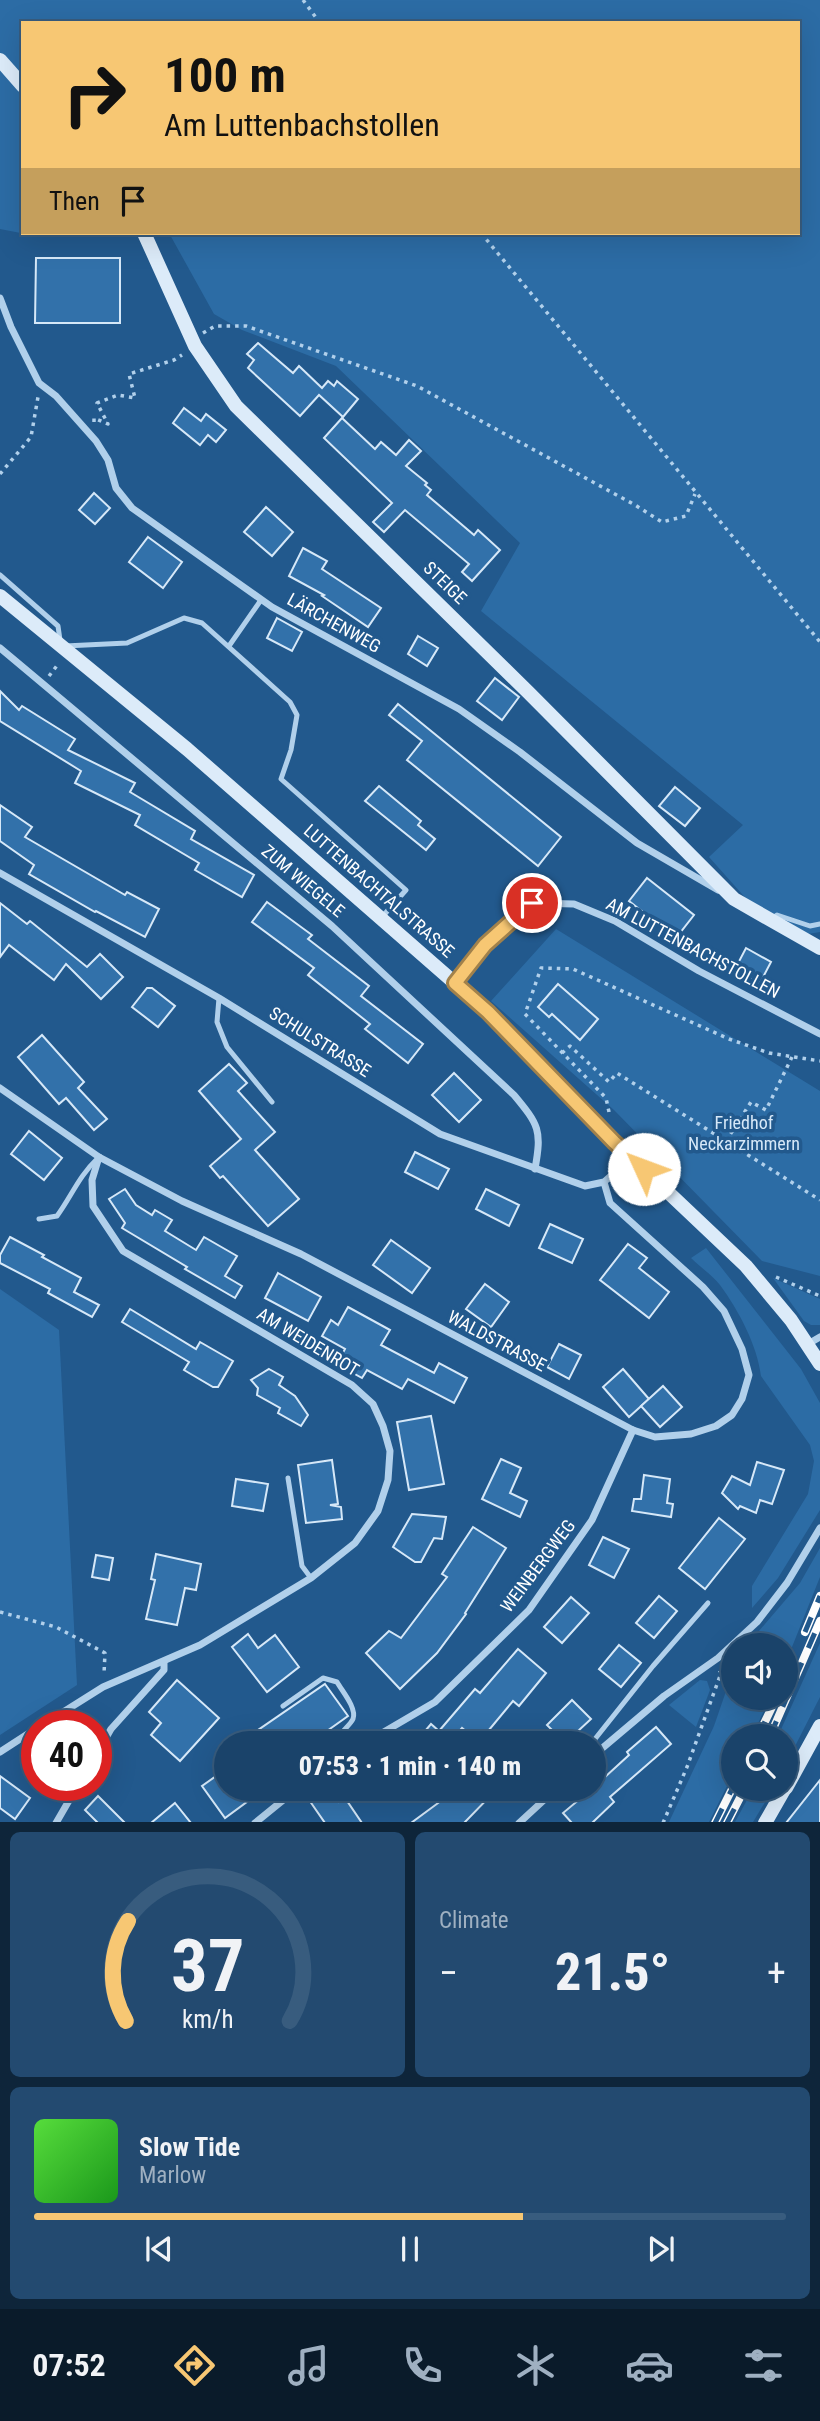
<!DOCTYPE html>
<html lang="en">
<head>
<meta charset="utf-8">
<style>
  :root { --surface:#1a436a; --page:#234a70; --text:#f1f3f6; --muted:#9fb0c1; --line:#385c7e; --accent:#f7c773 }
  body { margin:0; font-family:"Roboto Condensed",sans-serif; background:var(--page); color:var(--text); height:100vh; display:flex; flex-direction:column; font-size:26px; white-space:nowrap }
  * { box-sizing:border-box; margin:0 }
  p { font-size:23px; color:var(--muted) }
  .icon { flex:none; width:38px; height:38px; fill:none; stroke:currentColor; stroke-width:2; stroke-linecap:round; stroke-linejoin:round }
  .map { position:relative; height:1822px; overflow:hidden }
  .drawer { display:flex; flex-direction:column; gap:10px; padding:10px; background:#0e253a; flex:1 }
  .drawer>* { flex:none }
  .hud { position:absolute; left:21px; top:21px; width:779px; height:214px; border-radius:0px; box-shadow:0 7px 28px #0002,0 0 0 2px var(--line); background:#f7c773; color:#111; overflow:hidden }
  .tools { position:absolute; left:721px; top:1633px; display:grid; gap:14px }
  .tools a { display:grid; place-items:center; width:77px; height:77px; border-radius:50%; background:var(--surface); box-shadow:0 7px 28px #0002,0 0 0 2px var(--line); font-size:35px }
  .speed { position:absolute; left:21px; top:1710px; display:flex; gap:14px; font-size:35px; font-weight:700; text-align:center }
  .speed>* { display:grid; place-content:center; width:91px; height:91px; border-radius:50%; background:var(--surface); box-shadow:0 7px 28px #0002,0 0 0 2px var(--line); line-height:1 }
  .speed .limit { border:10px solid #d22; background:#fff; color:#111 }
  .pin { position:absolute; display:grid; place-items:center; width:60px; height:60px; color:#fff; margin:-30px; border:4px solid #fff; border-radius:50%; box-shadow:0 2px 7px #0007 }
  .me { position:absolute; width:77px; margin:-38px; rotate:313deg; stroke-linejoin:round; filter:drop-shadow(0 0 5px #0008) }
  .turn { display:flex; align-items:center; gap:24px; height:147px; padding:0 28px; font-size:32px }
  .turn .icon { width:91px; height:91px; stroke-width:2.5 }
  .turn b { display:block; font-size:49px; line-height:60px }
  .then { display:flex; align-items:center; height:66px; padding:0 28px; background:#0003; gap:14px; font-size:26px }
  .big { font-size:52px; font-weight:800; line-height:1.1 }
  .drawer .card { flex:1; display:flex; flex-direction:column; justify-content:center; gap:10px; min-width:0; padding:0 24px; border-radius:10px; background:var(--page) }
  .drawer .dial { align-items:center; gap:0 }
  .dial svg { height:182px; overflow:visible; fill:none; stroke:var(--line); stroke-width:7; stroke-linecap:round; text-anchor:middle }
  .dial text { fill:var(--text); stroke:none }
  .song { display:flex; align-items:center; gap:21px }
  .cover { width:84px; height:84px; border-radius:10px; background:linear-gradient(135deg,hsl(110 70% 55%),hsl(120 70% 35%)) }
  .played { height:7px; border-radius:4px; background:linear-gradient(90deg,var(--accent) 65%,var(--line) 65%) }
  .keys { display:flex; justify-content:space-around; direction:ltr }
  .heat { display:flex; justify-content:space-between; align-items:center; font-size:38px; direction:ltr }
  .drawer .tiles { flex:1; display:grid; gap:10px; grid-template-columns:1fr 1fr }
  .card:last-child { grid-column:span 2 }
  .trip { position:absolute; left:214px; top:1731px; width:392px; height:70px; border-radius:35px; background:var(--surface); box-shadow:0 7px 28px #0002,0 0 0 2px var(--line); font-weight:800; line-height:70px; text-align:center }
  .tabs { display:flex; height:112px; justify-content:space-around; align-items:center; background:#0a1b2a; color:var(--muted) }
  .tabs .icon { width:49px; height:49px }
  .tabs .selected { color:var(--accent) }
  .tabs b { font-size:32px; color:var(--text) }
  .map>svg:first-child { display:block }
  .green { fill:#2c6ca5; fill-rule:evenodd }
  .building { fill:#3271aa; stroke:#d6e8f8; stroke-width:2 }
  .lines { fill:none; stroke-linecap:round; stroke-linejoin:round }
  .path { stroke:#b1d0eb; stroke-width:3.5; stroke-dasharray:3.5 5; stroke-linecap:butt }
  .lane { stroke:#b1d0eb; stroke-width:5 }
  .street { stroke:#b1d0eb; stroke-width:7 }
  .secondary { stroke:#dcebf9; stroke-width:14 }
  .rail-casing { stroke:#fff; stroke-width:8 }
  .rail { stroke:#22598d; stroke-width:5; stroke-dasharray:16; stroke-linecap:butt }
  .route-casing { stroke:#a1814b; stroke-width:18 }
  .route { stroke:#f7c773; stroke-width:12 }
  .labels { text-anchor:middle; stroke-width:7; stroke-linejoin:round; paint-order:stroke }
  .street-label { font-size:18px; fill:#fff; stroke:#22598d }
  .park-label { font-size:18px; fill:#d6e8f8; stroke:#22598d }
</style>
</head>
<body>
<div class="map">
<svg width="820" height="1823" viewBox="0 0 820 1823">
  <rect width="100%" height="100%" fill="#22598d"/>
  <g class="green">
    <path d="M0,0H820V932L808,934L750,903L709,857L743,825L481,611L520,543L336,366L242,330L214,314L169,233L31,235L0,229ZM23,23H798V233H23Z"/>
    <polygon points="556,929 820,1091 820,1276 762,1261 614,1110 491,1001"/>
    <path d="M706,1248L801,1369L820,1403V1510L778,1578L752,1608V1586L808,1494L814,1461L810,1445L761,1376C757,1345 739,1311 720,1285C712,1275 700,1267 691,1258Z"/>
    <polygon points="773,1278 820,1299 820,1325 811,1325 804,1321"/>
    <polygon points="0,1289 59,1330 77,1685 0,1735"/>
    <polygon points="820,1548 820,1577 786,1662 786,1645 747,1645 800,1583"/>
    <polygon points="820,1643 820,1697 786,1764 786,1736 778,1736"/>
    <polygon points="733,1671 733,1698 770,1698 752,1736 733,1736 733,1774 709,1822 669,1822 714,1726"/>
    <polygon points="700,1680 707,1681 710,1690 696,1727 669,1705"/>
    <polygon points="753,1789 773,1789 753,1822 735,1822"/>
  </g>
  <g class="building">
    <polygon points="36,258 120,258 120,323 35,323"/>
    <polygon points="258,343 293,373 299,366 322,388 328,381 334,386 337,381 358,399 343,417 319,395 300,416 248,368 254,360 247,354"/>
    <polygon points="184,408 201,421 206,414 226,430 216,442 208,435 200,445 173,423"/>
    <polygon points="342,418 375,449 381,442 396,455 409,440 421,451 406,466 427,483 425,485 431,490 427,495 474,535 478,530 500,550 472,581 462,572 469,564 405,510 384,532 373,522 392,503 324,438"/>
    <polygon points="94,493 110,508 95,524 79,510"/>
    <polygon points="266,507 293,532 272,556 244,532"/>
    <polygon points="148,537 182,562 163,588 129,562"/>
    <polygon points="303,548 327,561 322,569 381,608 368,627 322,596 324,595 289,576"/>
    <polygon points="277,618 302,632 292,651 267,638"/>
    <polygon points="418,636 438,648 427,666 408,654"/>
    <polygon points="495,678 519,697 502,720 477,701"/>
    <polygon points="0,691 19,710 22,706 75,739 68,750 135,783 130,792 195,831 191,839 254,875 242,897 195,870 199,863 135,825 140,815 75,783 81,771 0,721"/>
    <polygon points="398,704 561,837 538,866 407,760 422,741 389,715"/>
    <polygon points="379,786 421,821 418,825 435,839 426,850 365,801"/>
    <polygon points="675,787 700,808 685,826 659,806"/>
    <polygon points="0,805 32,827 25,837 125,895 127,892 159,909 145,937 96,911 95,912 29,874 34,865 0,841"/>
    <polygon points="647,878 694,915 676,938 629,901"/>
    <polygon points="267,902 312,935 308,939 369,986 361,996 423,1044 408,1063 365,1029 370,1024 308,975 314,968 252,922"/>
    <polygon points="0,903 27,924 30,921 87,967 100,954 123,977 101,999 66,964 54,980 9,945 0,957"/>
    <polygon points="746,948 771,962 760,983 735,969"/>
    <polygon points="558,984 598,1019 580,1040 552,1014 549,1017 538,1007"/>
    <polygon points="147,988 152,988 175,1006 158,1027 132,1007"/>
    <polygon points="42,1035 84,1082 78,1088 107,1119 94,1130 66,1098 59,1104 18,1057"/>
    <polygon points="229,1064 247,1083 238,1091 275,1132 255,1150 299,1199 268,1226 223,1176 220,1178 210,1166 241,1139 199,1091"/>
    <polygon points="454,1073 481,1100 459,1122 432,1095"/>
    <polygon points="29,1131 62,1158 44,1180 11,1154"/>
    <polygon points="415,1152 449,1169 438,1189 405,1172"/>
    <polygon points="125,1189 136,1205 152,1215 155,1210 172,1220 165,1231 196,1250 204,1237 237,1256 225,1276 242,1286 235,1298 185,1269 187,1267 122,1228 125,1223 109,1199"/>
    <polygon points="486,1189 519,1205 509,1226 476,1209"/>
    <polygon points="550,1224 583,1239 572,1263 539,1248"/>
    <polygon points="10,1237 44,1255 42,1257 81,1278 74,1292 99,1305 92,1317 48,1293 50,1289 0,1263 0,1255"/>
    <polygon points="391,1240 430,1268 412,1293 373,1265"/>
    <polygon points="628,1244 647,1258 639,1268 669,1292 649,1318 600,1280"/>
    <polygon points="278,1273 321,1297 308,1321 265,1298"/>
    <polygon points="485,1284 509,1302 491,1327 466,1309"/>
    <polygon points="348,1307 390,1330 381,1345 434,1373 439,1363 467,1378 454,1403 408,1379 402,1389 367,1370 362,1378 337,1364 345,1349 322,1336 331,1320 338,1325"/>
    <polygon points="130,1309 196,1349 200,1342 233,1361 218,1387 213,1387 184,1370 189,1362 122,1322"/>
    <polygon points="559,1344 581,1355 569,1379 547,1367"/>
    <polygon points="269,1369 283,1377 279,1385 295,1396 308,1415 301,1426 278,1413 280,1408 257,1395 258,1388 251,1380"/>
    <polygon points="623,1369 649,1399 629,1417 603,1387"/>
    <polygon points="663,1386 682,1407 660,1427 641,1406"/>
    <polygon points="431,1416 444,1484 409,1490 397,1422"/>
    <polygon points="501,1459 521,1468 510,1493 527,1501 520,1517 482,1499"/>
    <polygon points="332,1460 338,1504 330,1505 341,1507 342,1519 306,1523 298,1465"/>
    <polygon points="757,1462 784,1470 772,1504 760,1500 756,1513 740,1506 738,1509 722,1493 732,1476 750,1485"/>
    <polygon points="644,1475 670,1479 667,1503 673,1504 671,1517 632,1511 634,1499 641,1499"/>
    <polygon points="236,1479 268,1484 263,1511 232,1506"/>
    <polygon points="412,1514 446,1517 442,1539 434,1538 421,1562 415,1562 393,1547"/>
    <polygon points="719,1518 745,1539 705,1589 679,1568"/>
    <polygon points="473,1527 506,1548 465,1613 466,1614 437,1653 400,1689 366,1653 389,1631 401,1638 447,1577 442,1574"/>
    <polygon points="603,1537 629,1549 614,1578 589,1565"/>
    <polygon points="156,1554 201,1564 196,1590 185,1588 177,1625 146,1619 155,1580 151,1579"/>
    <polygon points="96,1555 113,1558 109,1580 92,1577"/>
    <polygon points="659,1596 677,1611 654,1638 636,1623"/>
    <polygon points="571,1597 589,1613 562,1643 544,1627"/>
    <polygon points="248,1634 258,1648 275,1635 299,1667 267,1692 232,1647"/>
    <polygon points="619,1645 641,1663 621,1687 599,1669"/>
    <polygon points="518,1649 546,1673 519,1706 513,1701 479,1742 462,1728 451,1741 453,1743 415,1743 431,1724 439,1731 475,1689 480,1693"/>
    <polygon points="177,1680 219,1718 180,1761 151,1735 161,1723 149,1712"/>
    <polygon points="325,1684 348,1716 310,1743 239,1743"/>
    <polygon points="572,1700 591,1719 565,1743 547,1725"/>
    <polygon points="656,1727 671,1744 610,1797 614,1802 592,1823 572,1823 563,1813 593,1788 629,1755 627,1752"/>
    <polygon points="226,1769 226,1788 266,1788 225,1818 202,1786"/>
    <polygon points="0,1776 30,1798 15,1819 0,1808"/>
    <polygon points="820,1780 820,1823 786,1823"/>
    <polygon points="318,1788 329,1788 339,1802 345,1798 362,1823 325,1823 307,1797"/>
    <polygon points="442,1788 498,1788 464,1823 411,1823 449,1795"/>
    <polygon points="98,1796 125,1823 98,1823 85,1810"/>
    <polygon points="175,1803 191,1823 151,1823"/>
  </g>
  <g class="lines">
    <g class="path">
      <polyline points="303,0 320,23"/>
      <polyline points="481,233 820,642"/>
      <polyline points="203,333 215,326 246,326 417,386 635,505 662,522 686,516 695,494"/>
      <polyline points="94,422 94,418 108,424 97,403 118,395 135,398 129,374 174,360 182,355"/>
      <polyline points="0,474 31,437 38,397"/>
      <polyline points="49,676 59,663"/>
      <polyline points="562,1053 570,1046 609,1082 617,1073 820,1200"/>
      <polyline points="609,1112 606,1098 525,1014 541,968 573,969 729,1039 769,1053 820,1061"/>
      <polyline points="726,1141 751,1102 766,1110 792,1057"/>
      <polyline points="776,1277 820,1296"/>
      <polyline points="0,1612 56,1627 105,1653 104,1674"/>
      <polyline points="663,1823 687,1767 720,1676 720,1671"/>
    </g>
    <g class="lane">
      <polyline points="0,575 58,626 60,640"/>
      <polyline points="65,646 127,643 184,618 202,623 290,702 297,715 291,750 281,779 406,890 382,917"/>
      <polyline points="229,646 261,600"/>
      <polyline points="773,918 777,915 810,926 820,924"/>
      <polyline points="219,998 217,1022 227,1047 272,1102"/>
      <path d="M39,1219L57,1216C71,1197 79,1176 97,1159"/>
      <polyline points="288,1478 302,1566 311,1578"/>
      <path d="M283,1706L323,1678L337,1682C342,1691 357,1708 353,1719C349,1727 341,1730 336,1743"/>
      <polyline points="594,1755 595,1739 653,1666 708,1603"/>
    </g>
    <g class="street">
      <polyline points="0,298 11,327 39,383 56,396 96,441 108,460 116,488 132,508 272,607 459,709 520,752 637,843 718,890"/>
      <path d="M0,648L332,926L514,1095C539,1125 542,1130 535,1169"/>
      <polyline points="0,873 219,998 440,1134 585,1186 604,1182 632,1157"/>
      <polyline points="455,983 485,945 532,903 574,904 615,921 699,971 820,1034"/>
      <polyline points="0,1088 99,1157 182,1201 301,1254 633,1430 655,1437 691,1434 716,1426 732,1415 742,1399 749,1375 742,1349 724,1311 703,1287 610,1203 604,1182"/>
      <polyline points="808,1344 820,1337"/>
      <polyline points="41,1726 103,1687 200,1645 311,1578 355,1543 378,1511 388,1480 390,1451 383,1426 373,1404 352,1385 123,1251 93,1206 92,1180 99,1157"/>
      <polyline points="365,1743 435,1702 529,1610 592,1520 633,1430"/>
      <polyline points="0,1752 37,1728"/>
      <polyline points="96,1755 111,1729 164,1670 164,1662"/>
      <polyline points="593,1756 664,1696 718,1658 757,1622 787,1583 820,1528"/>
      <polyline points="56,1823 78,1785"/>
      <polyline points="255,1823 298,1788"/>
      <polyline points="519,1823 557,1788"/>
    </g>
    <g class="secondary">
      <polyline points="0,60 23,86"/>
      <polyline points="144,233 195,346 236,406 528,692 734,899 820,948"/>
      <polyline points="0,596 187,749 488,1012 615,1142 746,1266 791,1320 820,1364"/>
      <polyline points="786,1788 820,1726"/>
      <polyline points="765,1823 785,1788"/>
    </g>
    <defs>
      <g id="rail">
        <polyline points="805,1632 820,1596"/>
        <polyline points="758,1736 772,1707"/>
        <polyline points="770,1736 820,1621"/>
        <polyline points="715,1823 733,1787"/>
        <polyline points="727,1823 745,1788"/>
      </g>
    </defs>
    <use href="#rail" class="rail-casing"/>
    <use href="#rail" class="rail"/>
  </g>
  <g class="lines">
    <defs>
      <polyline id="route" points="532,903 485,945 455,983 488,1012 614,1142 644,1169"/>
    </defs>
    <use href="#route" class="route-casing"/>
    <use href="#route" class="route"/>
  </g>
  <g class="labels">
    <g class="street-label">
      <text transform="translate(445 583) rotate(44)" y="6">STEIGE</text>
      <text transform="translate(334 623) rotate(29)" y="6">LÄRCHENWEG</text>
      <text transform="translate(303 881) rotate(40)" y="6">ZUM WIEGELE</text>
      <text transform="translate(379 891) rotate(41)" y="6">LUTTENBACHTALSTRASSE</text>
      <text transform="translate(693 948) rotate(28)" y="6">AM LUTTENBACHSTOLLEN</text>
      <text transform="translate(320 1042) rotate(32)" y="6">SCHULSTRASSE</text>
      <text transform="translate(497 1341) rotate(28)" y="6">WALDSTRASSE</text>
      <text transform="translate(308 1342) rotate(31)" y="6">AM WEIDENROT</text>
      <text transform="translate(538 1566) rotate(-53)" y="6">WEINBERGWEG</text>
    </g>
    <g class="park-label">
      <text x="744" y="1129">Friedhof<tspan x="744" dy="21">Neckarzimmern</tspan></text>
    </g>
  </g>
</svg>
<div class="tools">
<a><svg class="icon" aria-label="sound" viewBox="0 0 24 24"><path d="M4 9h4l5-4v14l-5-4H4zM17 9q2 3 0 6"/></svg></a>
<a><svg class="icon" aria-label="search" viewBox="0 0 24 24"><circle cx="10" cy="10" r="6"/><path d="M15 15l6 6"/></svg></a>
</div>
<div class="speed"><div class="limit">40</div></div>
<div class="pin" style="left:532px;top:903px;background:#d93025"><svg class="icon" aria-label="arrive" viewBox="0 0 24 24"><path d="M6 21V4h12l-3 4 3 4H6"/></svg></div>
<svg class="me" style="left:644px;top:1169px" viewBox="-20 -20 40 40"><circle r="19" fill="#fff"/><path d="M0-13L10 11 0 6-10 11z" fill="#f7c773"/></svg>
<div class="trip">07:53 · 1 min · 140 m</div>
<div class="hud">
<div class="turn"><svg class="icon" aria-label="right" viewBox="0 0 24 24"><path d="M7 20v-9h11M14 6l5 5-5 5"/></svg><div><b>100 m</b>Am Luttenbachstollen</div></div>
<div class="then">Then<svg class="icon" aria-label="arrive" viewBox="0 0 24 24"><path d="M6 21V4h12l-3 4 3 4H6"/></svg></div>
</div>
</div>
<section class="drawer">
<div class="tiles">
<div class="card dial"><svg viewBox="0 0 100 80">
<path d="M14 69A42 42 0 1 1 86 69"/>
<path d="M14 69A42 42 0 0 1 15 25" stroke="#f7c773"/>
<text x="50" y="56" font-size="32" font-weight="700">37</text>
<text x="50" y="72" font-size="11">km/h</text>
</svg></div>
<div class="card"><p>Climate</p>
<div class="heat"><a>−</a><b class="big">21.5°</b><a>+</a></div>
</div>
<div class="card">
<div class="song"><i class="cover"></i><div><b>Slow Tide</b><p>Marlow</p></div></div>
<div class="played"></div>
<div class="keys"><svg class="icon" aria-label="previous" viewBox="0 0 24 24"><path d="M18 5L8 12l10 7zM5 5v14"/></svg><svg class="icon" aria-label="pause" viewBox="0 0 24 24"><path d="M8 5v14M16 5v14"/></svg><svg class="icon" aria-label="next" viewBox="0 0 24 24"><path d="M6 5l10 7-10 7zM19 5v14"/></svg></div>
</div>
</div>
</section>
<nav class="tabs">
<b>07:52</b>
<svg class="icon selected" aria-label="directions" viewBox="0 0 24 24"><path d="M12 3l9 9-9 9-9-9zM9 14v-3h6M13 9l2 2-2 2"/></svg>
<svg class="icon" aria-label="music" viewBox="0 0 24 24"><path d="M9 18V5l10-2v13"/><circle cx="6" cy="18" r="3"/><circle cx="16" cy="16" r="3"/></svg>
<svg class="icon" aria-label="phone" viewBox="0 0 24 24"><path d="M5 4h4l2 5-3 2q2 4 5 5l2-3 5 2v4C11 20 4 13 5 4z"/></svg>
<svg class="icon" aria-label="climate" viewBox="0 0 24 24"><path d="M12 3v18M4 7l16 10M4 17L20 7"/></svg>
<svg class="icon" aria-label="car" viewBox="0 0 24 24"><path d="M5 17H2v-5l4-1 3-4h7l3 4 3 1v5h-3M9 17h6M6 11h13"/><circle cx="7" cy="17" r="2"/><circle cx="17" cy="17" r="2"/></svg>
<svg class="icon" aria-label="filters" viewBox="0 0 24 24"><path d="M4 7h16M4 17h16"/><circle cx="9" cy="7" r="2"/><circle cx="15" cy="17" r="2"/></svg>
</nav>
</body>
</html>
